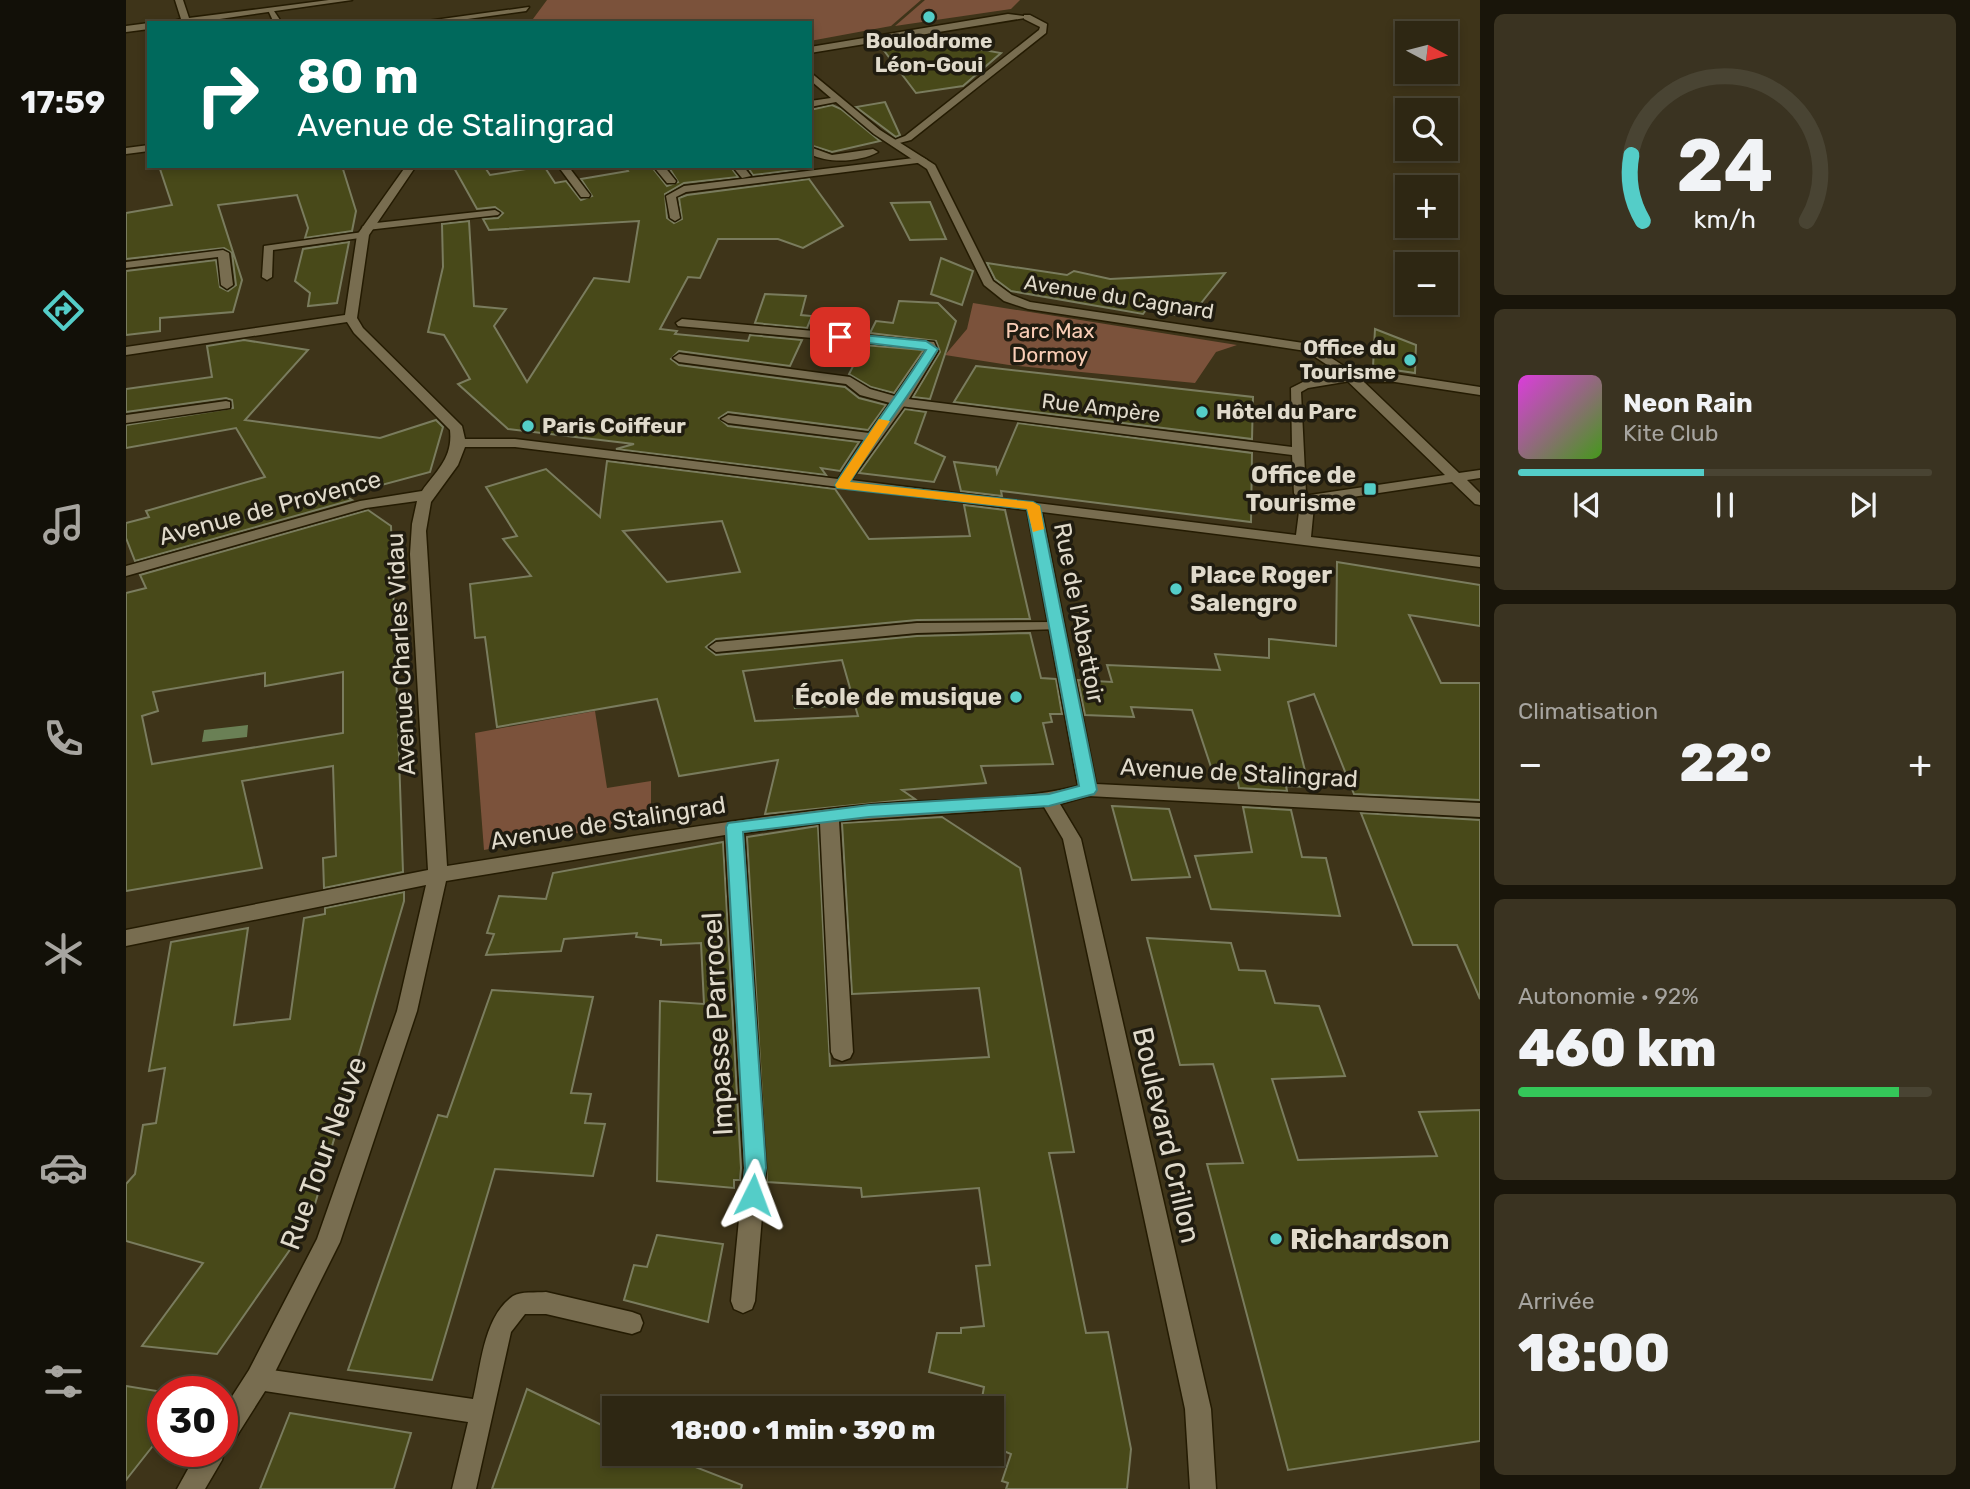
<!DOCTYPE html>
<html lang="fr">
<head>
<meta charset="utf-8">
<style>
  :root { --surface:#2e2713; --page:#3a3321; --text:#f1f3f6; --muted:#a7a5a0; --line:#494433; --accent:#54cdc8 }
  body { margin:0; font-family:Rubik,sans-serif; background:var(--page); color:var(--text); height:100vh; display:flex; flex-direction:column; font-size:26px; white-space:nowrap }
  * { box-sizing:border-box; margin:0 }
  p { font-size:23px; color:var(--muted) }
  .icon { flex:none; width:38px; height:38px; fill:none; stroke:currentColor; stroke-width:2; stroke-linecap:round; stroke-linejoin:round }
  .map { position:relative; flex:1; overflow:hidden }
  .drawer { display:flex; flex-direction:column; gap:14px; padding:14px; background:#19150a; width:490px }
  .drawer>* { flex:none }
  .banner { position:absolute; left:21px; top:21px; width:665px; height:147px; border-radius:0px; box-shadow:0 4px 10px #0003,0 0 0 2px var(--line); background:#00695c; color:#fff; overflow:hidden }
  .needle { width:46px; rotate:97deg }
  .controls { position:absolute; left:1269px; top:21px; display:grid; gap:14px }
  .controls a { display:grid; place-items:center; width:63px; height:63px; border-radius:0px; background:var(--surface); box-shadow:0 4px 10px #0003,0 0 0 2px var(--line); font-size:35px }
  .speed { position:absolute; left:21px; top:1376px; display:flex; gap:14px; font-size:35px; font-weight:700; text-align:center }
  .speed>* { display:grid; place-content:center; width:91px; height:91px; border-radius:50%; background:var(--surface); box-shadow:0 4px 10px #0003,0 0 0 2px var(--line); line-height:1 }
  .speed .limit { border:10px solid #d22; background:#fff; color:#111 }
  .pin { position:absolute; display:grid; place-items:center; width:60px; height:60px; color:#fff; margin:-30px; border-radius:14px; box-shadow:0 4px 10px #0006 }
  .me { position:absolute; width:77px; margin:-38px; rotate:3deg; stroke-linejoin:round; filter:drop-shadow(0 0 5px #0008) }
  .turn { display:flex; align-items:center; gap:24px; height:147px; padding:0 35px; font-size:32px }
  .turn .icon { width:91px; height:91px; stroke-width:2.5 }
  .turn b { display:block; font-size:49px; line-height:60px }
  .big { font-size:52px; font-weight:800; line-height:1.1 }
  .drawer .widget { flex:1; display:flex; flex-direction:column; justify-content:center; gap:10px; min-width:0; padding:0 24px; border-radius:10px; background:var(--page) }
  .drawer .dial { align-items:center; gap:0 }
  .dial svg { height:182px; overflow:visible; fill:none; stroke:var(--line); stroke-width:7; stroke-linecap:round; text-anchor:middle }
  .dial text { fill:var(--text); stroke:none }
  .song { display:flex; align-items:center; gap:21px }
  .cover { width:84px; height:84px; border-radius:10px; background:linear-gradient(135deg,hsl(300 70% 55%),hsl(100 70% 35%)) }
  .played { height:7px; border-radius:4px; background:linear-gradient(90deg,var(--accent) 45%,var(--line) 45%) }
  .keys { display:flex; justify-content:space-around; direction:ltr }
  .heat { display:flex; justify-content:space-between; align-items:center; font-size:38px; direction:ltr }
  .charge { height:10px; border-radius:5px; background:linear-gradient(90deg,#34c759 92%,var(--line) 0) }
  .trip { position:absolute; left:476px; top:1396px; width:402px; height:70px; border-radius:0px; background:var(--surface); box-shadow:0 4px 10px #0003,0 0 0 2px var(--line); font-weight:800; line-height:70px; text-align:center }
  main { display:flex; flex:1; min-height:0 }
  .tabs { display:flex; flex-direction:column; width:126px; justify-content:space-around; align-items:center; background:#121008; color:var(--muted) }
  .tabs .icon { width:49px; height:49px }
  .tabs .active { color:var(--accent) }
  .tabs b { font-size:32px; color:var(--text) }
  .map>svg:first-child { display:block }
  .green { fill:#7b523b }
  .water { fill:#6a8055 }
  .building { fill:#484919; stroke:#7a7c5e; stroke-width:2; fill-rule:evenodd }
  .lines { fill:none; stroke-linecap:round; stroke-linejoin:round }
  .service-casing { stroke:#241b02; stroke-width:3 }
  .minor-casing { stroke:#241b02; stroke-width:3 }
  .service { fill:#786d50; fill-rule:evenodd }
  .minor { fill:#786d50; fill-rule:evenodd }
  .route { fill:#54cdc8; stroke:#378582; stroke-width:2 }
  .slow { fill:#f59e0b }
  .poi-dot { fill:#54cdc8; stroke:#201c10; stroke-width:2.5 }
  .labels { text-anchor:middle; stroke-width:7; stroke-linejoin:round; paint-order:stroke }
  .far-poi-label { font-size:21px; font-weight:bold; fill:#e0dacb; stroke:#201c10; text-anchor:start }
  .far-street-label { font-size:21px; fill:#e0dacb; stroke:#201c10 }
  .far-park-label { font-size:21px; fill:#faceb7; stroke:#201c10 }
  .poi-label { font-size:24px; font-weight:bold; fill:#e0dacb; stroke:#201c10; text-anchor:end }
  .street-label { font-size:24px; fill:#e0dacb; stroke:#201c10 }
  .near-street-label { font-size:28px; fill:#e0dacb; stroke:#201c10 }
  .near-poi-label { font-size:28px; font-weight:bold; fill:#e0dacb; stroke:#201c10; text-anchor:start }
</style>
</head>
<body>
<main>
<nav class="tabs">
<b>17:59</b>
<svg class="icon active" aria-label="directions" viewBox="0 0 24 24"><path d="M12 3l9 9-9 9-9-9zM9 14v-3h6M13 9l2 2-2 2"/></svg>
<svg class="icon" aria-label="music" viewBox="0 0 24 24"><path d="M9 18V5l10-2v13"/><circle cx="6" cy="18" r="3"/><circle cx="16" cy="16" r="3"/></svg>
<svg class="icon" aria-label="phone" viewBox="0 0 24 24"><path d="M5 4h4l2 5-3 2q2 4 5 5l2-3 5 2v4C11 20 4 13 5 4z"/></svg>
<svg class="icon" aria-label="climate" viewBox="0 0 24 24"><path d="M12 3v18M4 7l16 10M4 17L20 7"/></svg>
<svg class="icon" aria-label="car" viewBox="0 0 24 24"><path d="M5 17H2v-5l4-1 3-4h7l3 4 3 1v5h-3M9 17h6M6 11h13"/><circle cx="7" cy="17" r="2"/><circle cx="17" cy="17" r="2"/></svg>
<svg class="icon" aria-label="filters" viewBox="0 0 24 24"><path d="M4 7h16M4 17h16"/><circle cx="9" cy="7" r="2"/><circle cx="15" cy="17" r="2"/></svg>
</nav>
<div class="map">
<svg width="1354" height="1489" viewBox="0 0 1354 1489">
  <rect width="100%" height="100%" fill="#3e3419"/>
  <g class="green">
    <polygon points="421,0 795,0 765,26 684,41 684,23 404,23"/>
    <polygon points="799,0 894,0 885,9 769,26"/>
    <polygon points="847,303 1111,345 1090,352 1069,383 883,365 819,355 841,329"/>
    <polygon points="469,711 481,788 525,781 525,820 358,850 349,733"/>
  </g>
  <g class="water">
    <polygon points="706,693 713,700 707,707 668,709 666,695"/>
    <polygon points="122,725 121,737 76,742 78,730"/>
  </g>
  <g class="building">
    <polygon points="790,38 875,53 837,86 790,93 753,44"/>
    <polygon points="759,102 774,135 770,137 730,107"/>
    <polygon points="706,105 715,109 754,141 706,152 684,145 684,110"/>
    <polygon points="33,166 216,166 230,211 226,231 179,238 182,228 171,195 92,205 116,280 107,312 34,318 34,331 0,335 0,271 90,260 94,287 102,291 110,285 106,253 98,248 0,259 0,213 46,205"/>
    <polygon points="327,166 358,166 364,175 418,166 429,183 440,181 455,200 466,196 455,179 502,171 499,166 525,166 541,186 552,182 542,166 604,166 612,177 558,183 539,194 541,218 548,223 556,219 553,198 561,195 683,179 717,226 677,248 652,239 592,239 574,278 562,277 534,329 551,331 549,334 622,341 624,335 676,340 664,366 553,351 545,359 553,365 719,387 733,398 760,405 742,430 602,412 593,418 602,426 733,442 714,471 695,468 700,475 490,449 508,444 382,429 332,384 344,379 318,335 302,332 317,267 316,224 343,221 348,306 380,309 368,326 401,382 468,278 503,282 513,221 363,230 357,219 372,218 377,213 369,207 351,209"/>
    <polygon points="621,166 674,166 676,169 627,175"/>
    <polygon points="804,202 820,239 784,240 765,203"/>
    <polygon points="223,242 211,303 182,306 184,293 169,281 177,249"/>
    <polygon points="815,258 847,271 836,305 805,294"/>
    <polygon points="861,263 941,275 948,271 984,279 1099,273 1064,317 1020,310 1017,314 885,291 869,279"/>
    <polygon points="639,294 680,296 675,315 686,316 681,328 629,323"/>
    <polygon points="773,301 812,303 830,321 804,399 787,397 814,352 810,341 744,333 750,321 767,323"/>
    <polygon points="1249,329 1290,345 1289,373 1247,367"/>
    <polygon points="118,340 182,350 119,420 254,438 310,420 317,427 304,472 218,495 226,500 9,561 0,538 0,523 23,517 20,511 139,477 110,428 0,448 0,425 107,408 106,400 100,398 0,412 0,389 86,377 81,346"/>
    <polygon points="738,345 797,350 797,351 768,393 745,387 723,374"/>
    <polygon points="850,366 1127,397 1126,439 828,402"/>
    <polygon points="779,409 800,412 789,443 819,457 808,482 733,473"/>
    <polygon points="892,423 1126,453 1125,522 875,491 876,496 835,491 828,462 870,467 871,473"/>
    <path d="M481,461L709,489L743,539L844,536L838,505L879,510L904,619L791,620L590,639L580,647L590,655L791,636L904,633L915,678L930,679L936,714H924L926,722L917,723L927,764L855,766L860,783L776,790L789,799L639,814L652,760L553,776L531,699L371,727L359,637L349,638L344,584L405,576L377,539L391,536L360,487L420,469L474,517ZM596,521L614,572L541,582L497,531ZM716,660L732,716L629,721L617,671Z"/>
    <path d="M242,510L265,526L277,872L198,888L197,858L210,856L207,766L116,781L136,868L0,891V593L20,588L14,575ZM217,672V733L26,764L16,716L32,711L27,692L139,673V686Z"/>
    <polygon points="1211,562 1354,585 1354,626 1283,615 1315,683 1354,683 1354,800 1228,794 1188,694 1162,702 1183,787 1160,786 1161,791 1113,788 1109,767 1085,767 1066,710 1005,707 1008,717 959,715 952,680 986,682 981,665 1094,670 1089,654 1143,658 1143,639 1210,646"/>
    <polygon points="986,806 1043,809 1064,877 1006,880"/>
    <polygon points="1117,807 1165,810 1176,857 1200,858 1214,916 1085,909 1069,856 1126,852"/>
    <polygon points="1235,813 1354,820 1354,999 1331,945 1287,945"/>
    <polygon points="816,817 894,868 948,1152 923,1153 960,1333 982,1332 1005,1449 1001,1489 880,1489 882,1483 876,1481 885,1454 866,1446 866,1409 854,1409 858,1387 803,1372 811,1333 835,1333 835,1328 858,1326 850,1266 864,1265 853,1188 736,1197 735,1188 641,1182 621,837 692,826 704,1066 863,1057 853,988 726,994 716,823"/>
    <polygon points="597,842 615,1168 614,1180 608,1180 608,1188 531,1181 534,1001 578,1004 575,943 535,945 535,940 510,937 511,933 438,939 435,951 360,955 368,934 361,933 373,896 420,899 427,873"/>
    <polygon points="278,892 278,901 184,1221 91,1354 16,1346 77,1263 0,1241 0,1184 9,1174 17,1125 30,1123 39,1068 23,1071 45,942 122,928 108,1025 164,1019 178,918 199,914 199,908"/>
    <polygon points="1021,938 1105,943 1113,970 1139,971 1149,1003 1193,1006 1219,1076 1146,1079 1172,1160 1311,1156 1293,1112 1354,1110 1354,1441 1162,1470 1081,1164 1117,1163 1087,1064 1054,1065"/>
    <polygon points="366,990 467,997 445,1093 465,1094 459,1123 479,1124 467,1176 369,1169 306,1380 222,1370 312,1115 321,1117"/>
    <polygon points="531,1235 597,1244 582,1322 498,1300 508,1265 521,1267"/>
    <polygon points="0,1386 37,1392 37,1433 0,1480"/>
    <polygon points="401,1389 488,1431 488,1454 536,1454 616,1485 615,1489 366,1489"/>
    <polygon points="164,1413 285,1433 268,1489 134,1489"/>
  </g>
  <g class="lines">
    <defs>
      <g id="service">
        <polygon points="146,8 156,23 148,23 142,10"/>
        <polygon points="898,15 904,15 921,24 920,33 785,140 766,145 766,141 779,136 913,30 914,27 898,19"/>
        <path d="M684,147L706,155L747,149L752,152C734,162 703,164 684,154Z"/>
        <polygon points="796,157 801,160 799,162 560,192 550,197 554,218 549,221 544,218 540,196 558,186"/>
        <polygon points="369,210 374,213 372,215 241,230 236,227 241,224"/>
        <polygon points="237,232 241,233 241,237 147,250 146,277 141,280 136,277 138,246"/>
        <polygon points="1226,375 1232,378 1230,380 1182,388 1175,392 1180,493 1188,504 1181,508 1176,507 1168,493 1166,455 774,406 768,402 774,398 1166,447 1165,388 1179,381"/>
        <polygon points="100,401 104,402 104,408 0,423 0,415"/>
        <polygon points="931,622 938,626 936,629 791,633 590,652 583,647 590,642 791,623"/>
        <path d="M420,1292L506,1312L514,1315L517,1323L514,1331L506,1334L420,1314H399L385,1332L350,1489H326L342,1422L132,1390L124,1387L121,1379L124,1371L132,1368L347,1399C355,1367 357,1317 387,1296C395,1291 410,1293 420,1292Z"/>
      </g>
      <g id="minor">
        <polygon points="49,0 57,0 63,18 203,0 226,0 66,23 41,23 55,19"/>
        <polygon points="403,7 400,11 312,23 294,22"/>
        <polygon points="882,14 905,17 684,53 684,47"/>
        <polygon points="23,23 23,29 0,32 0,26"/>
        <path d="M684,72L754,130L809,165L867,281L886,295L904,302L1184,344L1230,374H1269L1354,387V395L1269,382H1238L1333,473L1354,470V478L1341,480L1354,493V505L1349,504L1326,482L1193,502L1188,506L1185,537L1354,557V567L916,512L970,784L1354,803V817L962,796L934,804L955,839L1085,1409L1090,1489H1064L1059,1409L937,839L918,807L713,821L727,1052L724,1058L716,1061L708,1058L705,1052L694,823L618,833L640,1168L629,1301L626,1309L617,1313L608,1309L605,1301L618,1168L599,835L320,881L291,1011L214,1242L141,1388L105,1445L99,1448L96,1460L79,1489H51L72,1451H96V1412L123,1370L191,1239L271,1011L300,885L0,946V930L302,870L284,554L286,524L291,501L240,508L0,576V566L234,501L296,491C311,470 327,458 324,430L228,333L221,322L0,355V347L219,315L231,235L280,166H290L243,235L231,318L237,328L336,426L339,439H389L712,479L738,440L602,423L595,419L602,415L743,433L764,403L734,395L720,384L553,362L547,358L553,354L724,377L744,389L769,396L800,351L799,348L552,326L550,323L556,319L808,342L812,351L781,402L725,480L1170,535L1174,504L1184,495L1319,475L1212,372L1180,351L902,309L878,301L858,285L801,169L748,134L710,102L684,107V101L705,98L684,80ZM339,447H389L901,510L952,786C884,803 811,798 741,805C600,819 461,844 321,866L300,531L305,502L332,465Z"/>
        <polygon points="23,145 23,151 0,154 0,148"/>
        <polygon points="432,166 442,166 464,195 463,197 455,197"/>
        <polygon points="527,166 538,166 550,181 549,183 541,183"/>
        <polygon points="606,166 617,166 625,176 616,178"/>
        <polygon points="97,250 103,253 107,285 101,289 95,285 92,257 0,268 0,262"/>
      </g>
    </defs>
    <use href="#service" class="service-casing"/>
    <use href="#minor" class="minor-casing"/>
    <use href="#service" class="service"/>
    <use href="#minor" class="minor"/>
  </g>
  <path class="route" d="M714,333L800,341L812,349C784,395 751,436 724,482L907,502L914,506L971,790L968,794L923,806L743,817L617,832L640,1168L634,1201L627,1204L619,1201L616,1195L619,1168L600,827L602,823L743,805L923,794L953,786L901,509L711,488L709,485C738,438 771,396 800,350L710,339V334Z"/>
  <polygon class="slow" points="753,419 764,421 724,482 907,502 914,506 918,529 907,532 901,509 711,488 709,485"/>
  <g class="poi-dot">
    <circle cx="803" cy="17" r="7"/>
    <circle cx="1284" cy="360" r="7"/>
    <circle cx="1076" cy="412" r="7"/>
    <circle cx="402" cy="426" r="7"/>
    <rect x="1237" y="482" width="14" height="14" rx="3.5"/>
    <circle cx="1050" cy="589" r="7"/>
    <circle cx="890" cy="697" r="7"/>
    <circle cx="1150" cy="1239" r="7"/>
  </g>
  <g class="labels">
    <g class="far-poi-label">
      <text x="803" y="48" text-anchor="middle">Boulodrome<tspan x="803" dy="24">Léon-Goui</tspan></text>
      <text x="1270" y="355" text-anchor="end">Office du<tspan x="1270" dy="24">Tourisme</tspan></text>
      <text x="1090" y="419">Hôtel du Parc</text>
      <text x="416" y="433">Paris Coiffeur</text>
    </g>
    <g class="far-street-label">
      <text transform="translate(993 297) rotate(9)" y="7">Avenue du Cagnard</text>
      <text transform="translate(975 408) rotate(7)" y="7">Rue Ampère</text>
    </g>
    <g class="far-park-label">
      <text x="924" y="338">Parc Max<tspan x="924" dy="24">Dormoy</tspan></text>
    </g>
    <g class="poi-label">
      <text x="1230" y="483">Office de<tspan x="1230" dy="28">Tourisme</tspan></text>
      <text x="1064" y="583" text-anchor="start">Place Roger<tspan x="1064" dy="28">Salengro</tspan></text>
      <text x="876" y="705">École de musique</text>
    </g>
    <g class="street-label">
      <text transform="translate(144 508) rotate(-15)" y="8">Avenue de Provence</text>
      <text transform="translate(953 613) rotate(79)" y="8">Rue de l'Abattoir</text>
      <text transform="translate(275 654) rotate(-93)" y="8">Avenue Charles Vidau</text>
      <text transform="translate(1113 773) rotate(3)" y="8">Avenue de Stalingrad</text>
      <text transform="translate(482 823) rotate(-9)" y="8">Avenue de Stalingrad</text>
    </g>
    <g class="near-street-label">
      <text transform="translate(591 1024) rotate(-93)" y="10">Impasse Parrocel</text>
      <text transform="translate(1041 1135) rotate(77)" y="10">Boulevard Crillon</text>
      <text transform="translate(197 1153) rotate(-70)" y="10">Rue Tour Neuve</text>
    </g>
    <g class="near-poi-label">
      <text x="1164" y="1249">Richardson</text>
    </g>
  </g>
</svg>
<div class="controls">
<a><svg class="needle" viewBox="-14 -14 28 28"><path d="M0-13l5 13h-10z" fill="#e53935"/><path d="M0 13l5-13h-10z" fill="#a7a5a0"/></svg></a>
<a><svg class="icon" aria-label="search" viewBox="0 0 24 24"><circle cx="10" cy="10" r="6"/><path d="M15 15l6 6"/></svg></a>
<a>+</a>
<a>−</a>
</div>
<div class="speed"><div class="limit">30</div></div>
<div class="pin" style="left:714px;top:337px;background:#d93025"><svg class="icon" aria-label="arrive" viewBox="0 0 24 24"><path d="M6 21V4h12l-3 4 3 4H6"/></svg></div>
<svg class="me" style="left:627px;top:1195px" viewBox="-20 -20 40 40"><path d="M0-17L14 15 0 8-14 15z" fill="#54cdc8" stroke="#fff" stroke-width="4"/></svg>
<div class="trip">18:00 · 1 min · 390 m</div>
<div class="banner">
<div class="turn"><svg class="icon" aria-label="right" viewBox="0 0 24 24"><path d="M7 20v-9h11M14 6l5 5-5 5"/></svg><div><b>80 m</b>Avenue de Stalingrad</div></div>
</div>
</div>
<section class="drawer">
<div class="widget dial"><svg viewBox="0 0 100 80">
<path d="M14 69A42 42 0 1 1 86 69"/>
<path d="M14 69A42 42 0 0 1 9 40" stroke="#54cdc8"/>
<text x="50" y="56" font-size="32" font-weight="700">24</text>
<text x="50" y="72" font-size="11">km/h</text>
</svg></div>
<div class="widget">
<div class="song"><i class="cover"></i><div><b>Neon Rain</b><p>Kite Club</p></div></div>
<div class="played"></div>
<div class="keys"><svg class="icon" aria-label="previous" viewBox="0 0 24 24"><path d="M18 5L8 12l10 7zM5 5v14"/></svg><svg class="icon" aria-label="pause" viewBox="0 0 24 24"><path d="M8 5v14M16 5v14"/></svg><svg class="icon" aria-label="next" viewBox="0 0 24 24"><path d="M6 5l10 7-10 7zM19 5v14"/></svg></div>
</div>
<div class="widget"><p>Climatisation</p>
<div class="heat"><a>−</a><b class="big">22°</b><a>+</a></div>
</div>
<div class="widget"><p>Autonomie · 92%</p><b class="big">460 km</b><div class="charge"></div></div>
<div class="widget"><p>Arrivée</p><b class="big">18:00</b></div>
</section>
</main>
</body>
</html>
